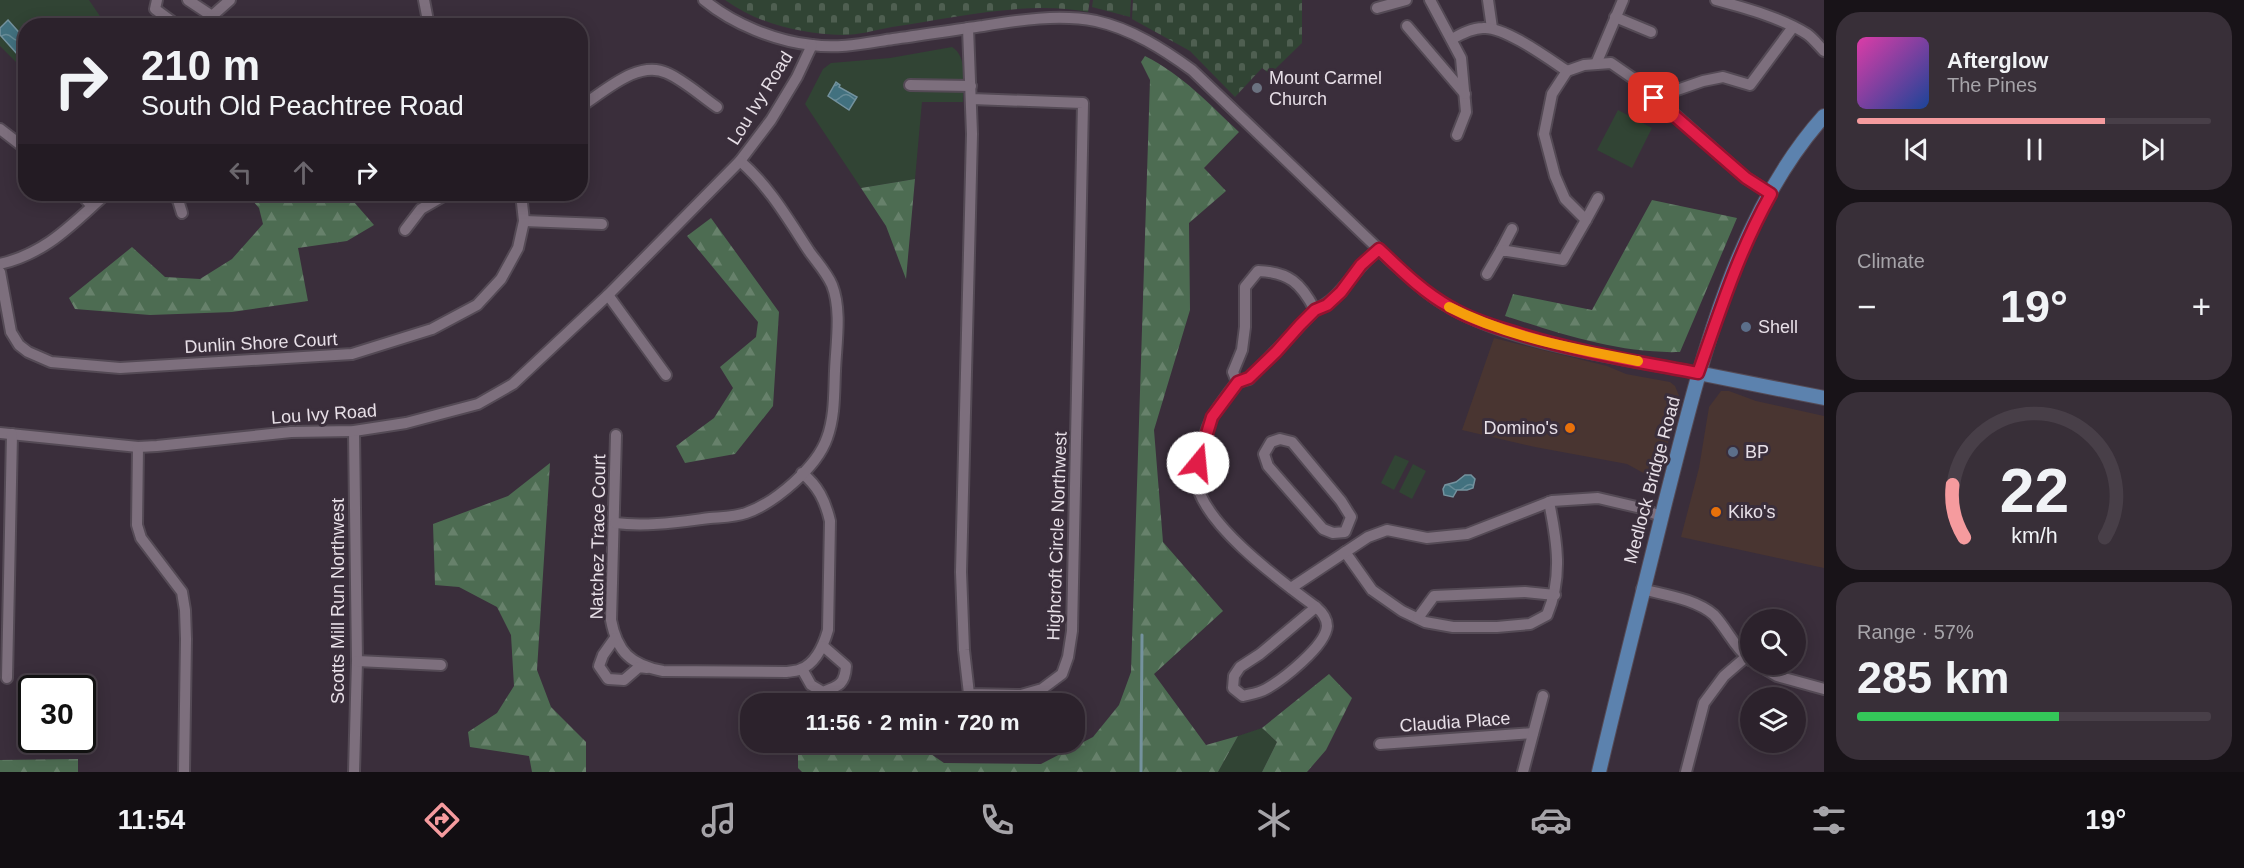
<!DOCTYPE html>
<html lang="en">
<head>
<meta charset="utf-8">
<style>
  :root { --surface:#2c222c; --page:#382f38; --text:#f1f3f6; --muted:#a6a4a9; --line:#483f48; --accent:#f59b9e }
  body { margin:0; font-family:Helvetica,sans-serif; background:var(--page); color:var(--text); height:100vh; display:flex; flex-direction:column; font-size:22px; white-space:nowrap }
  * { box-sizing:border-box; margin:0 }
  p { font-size:20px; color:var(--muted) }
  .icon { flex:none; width:33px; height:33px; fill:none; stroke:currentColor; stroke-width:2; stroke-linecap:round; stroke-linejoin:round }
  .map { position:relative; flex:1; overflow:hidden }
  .sheet { display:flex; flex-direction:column; gap:12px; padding:12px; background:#181318; width:420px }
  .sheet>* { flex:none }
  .hud { position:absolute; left:18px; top:18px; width:570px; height:183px; border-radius:24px; box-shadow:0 3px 15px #0003,0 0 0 2px var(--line); background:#2c222c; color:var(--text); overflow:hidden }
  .fabs { position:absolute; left:1740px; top:609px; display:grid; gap:12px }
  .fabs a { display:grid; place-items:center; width:66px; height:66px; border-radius:50%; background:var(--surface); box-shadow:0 3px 15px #0003,0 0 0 2px var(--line); font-size:30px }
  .speed { position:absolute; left:18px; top:675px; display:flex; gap:12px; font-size:30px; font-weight:700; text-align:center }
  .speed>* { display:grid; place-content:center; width:78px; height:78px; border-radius:50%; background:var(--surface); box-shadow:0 3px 15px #0003,0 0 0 2px var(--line); line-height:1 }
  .speed .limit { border:3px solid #111; border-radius:9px; background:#fff; color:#111 }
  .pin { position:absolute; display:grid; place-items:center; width:51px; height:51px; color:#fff; margin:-26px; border-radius:12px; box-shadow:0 3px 9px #0006 }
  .me { position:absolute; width:66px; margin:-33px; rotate:17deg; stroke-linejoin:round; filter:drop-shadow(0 0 4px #0008) }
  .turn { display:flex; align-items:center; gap:21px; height:126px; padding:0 24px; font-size:27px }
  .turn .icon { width:78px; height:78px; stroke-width:2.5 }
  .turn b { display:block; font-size:42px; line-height:51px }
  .lanes { display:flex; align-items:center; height:57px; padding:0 24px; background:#0003; justify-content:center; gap:30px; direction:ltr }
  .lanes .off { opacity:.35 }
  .big { font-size:45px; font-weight:800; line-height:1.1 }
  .sheet .tile { flex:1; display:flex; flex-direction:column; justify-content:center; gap:9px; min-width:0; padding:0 21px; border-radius:24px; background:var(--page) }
  .sheet .dial { align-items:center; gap:0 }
  .dial svg { height:156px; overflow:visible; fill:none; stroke:var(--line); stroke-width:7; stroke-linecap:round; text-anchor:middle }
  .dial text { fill:var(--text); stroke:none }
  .song { display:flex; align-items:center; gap:18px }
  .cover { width:72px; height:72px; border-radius:9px; background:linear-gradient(135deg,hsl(320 70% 55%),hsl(220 70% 35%)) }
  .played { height:6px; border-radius:3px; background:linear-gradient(90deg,var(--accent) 70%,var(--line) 70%) }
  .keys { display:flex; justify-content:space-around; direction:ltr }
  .heat { display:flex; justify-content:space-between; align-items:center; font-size:33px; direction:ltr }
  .charge { height:9px; border-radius:4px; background:linear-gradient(90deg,#34c759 57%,var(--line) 0) }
  .trip { position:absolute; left:740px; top:693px; width:345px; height:60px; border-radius:24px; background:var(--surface); box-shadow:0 3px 15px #0003,0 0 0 2px var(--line); font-weight:800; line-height:60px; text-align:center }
  .menu { display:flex; height:96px; justify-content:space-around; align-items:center; background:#120e12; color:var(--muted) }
  .menu .icon { width:42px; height:42px }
  .menu .selected { color:var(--accent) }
  .menu b { font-size:27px; color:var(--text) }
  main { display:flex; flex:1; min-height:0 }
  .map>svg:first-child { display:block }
  .commercial { fill:#493531 }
  .green { fill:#314434 }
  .forest { fill:url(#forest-firs) }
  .cemetery { fill:url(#cemetery-stones) }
  .water { fill:url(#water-waves); stroke:#74929e; stroke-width:1.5 }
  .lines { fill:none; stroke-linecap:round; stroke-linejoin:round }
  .stream { stroke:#74929e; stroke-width:3 }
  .minor-casing { stroke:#544a55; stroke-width:14 }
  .major-casing { stroke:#544a55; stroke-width:16 }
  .minor { stroke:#7d6f7d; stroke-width:10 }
  .major { stroke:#5c82ae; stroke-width:14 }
  .route-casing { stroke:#92132f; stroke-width:15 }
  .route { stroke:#e11d48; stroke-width:10 }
  .slow { stroke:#f59e0b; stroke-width:10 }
  .worship-dot { fill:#6b7280; stroke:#3a2e3b; stroke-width:2 }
  .service-dot { fill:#5c6f8a; stroke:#3a2e3b; stroke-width:2 }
  .food-dot { fill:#e8710a; stroke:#3a2e3b; stroke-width:2 }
  .labels { text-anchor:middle; stroke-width:6; stroke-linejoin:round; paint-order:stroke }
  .poi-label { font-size:18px; fill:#e7dfe7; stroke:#3a2e3b; text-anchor:start }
  .street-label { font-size:18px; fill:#e7dfe7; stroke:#3a2e3b }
</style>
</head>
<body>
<main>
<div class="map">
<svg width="1824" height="772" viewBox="0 0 1824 772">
  <defs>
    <pattern id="forest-firs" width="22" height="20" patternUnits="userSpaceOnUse" patternTransform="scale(1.5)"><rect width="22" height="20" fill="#4d6c52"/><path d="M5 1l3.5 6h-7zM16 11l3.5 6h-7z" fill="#67816b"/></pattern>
    <pattern id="cemetery-stones" width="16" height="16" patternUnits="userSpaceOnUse" patternTransform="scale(1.5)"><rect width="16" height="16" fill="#314434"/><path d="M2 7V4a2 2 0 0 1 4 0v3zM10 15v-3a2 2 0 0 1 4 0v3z" fill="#4f5f51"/></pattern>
    <pattern id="water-waves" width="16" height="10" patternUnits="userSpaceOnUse" patternTransform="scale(1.5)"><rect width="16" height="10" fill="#42717f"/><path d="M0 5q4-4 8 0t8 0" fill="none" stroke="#668b97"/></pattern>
  </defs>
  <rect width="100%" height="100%" fill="#3a2e3b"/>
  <g class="commercial">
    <polygon points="1494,338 1607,366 1626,374 1670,382 1675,386 1680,398 1658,481 1627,464 1535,447 1462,430"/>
    <polygon points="1721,391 1729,391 1756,401 1824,416 1824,568 1681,537 1699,468 1709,407"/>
  </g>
  <g class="green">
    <polygon points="0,0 89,0 106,25 26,26 25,71 0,46"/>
    <path d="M952,47C968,56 963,85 963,102H922L915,179L861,188L805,104L823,69L831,63L890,58Z"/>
    <polygon points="1618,110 1652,128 1632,168 1597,150"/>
    <polygon points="1395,455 1409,461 1394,490 1381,483"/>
    <polygon points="1413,464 1426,471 1412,499 1399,492"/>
    <polygon points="1262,728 1277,742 1262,772 1218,772 1238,736"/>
  </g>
  <g class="forest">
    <path d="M1145,56C1184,76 1208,103 1239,132L1204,168L1226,191L1189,223L1190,310L1154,430L1163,542L1223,611L1154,674L1206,745L1238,736L1218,772H802L798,768V745H867L871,743H915L944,763L1041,764L1093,737L1119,705L1131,672L1150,80L1141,62Z"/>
    <polygon points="915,179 906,279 886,226 861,188"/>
    <path d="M247,194H269L272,196C287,199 314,206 329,200C337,198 338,193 347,194L374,225L347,241L298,248L308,301L232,312L150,315L75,309L69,298L132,247L165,277L200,279L232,259L263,224L259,208Z"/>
    <path d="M1652,200L1737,218L1680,352C1621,354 1561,334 1505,316L1513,294L1592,310Z"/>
    <polygon points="711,218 779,312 773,406 735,454 685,463 676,446 714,418 733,388 720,367 756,337 758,322 687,236"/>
    <polygon points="550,463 537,670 551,707 586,742 586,772 532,772 529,756 470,747 468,732 497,713 514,686 511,635 497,607 459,587 435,585 433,524 508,496"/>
    <polygon points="1329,674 1352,698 1326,750 1307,772 1262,772 1277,742 1262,728"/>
    <polygon points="78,759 78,772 0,772 0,760"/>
  </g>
  <g class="cemetery">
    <path d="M725,0H1090L1088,12C1027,0 954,18 892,27C876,30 859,35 842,35C802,34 758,24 725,0Z"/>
    <polygon points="1093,0 1131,0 1130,17 1092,7"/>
    <polygon points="1133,0 1302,0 1302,43 1270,74 1262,68 1235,97 1190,51 1132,19"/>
  </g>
  <g class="water">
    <polygon points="8,20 25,39 25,49 19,56 0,35 0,28"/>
    <polygon points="836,82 840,85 839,87 857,97 849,110 828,96"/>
    <polygon points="1465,475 1471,475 1475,479 1473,488 1467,490 1457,490 1453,497 1444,495 1443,489 1445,485 1456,482"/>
  </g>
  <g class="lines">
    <polyline class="stream" points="1141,772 1142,635"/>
    <defs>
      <g id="minor">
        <polyline points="157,0 155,9 178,26"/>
        <polyline points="188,0 212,16"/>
        <polyline points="424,0 429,26"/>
        <path d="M704,0C733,24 775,41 812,45C839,49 866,43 893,39C923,35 953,30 983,26C1019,20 1059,14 1096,21C1132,29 1163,49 1192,70L1393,263C1411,279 1429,296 1451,308C1519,346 1622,358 1698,373"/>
        <polyline points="1430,0 1461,58 1466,112 1457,135"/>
        <polyline points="1488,0 1492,28"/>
        <path d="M1716,0C1745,8 1782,18 1807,34C1813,38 1819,46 1824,51"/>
        <polyline points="1377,8 1406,0"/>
        <polyline points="1615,17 1651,32"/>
        <polyline points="206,26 212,16 230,0"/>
        <polyline points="1407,26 1465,94"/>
        <polyline points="968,28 972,134 961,572 964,650 969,694 1021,695 1042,689 1062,674 1068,657 1072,631 1083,103 972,99"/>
        <path d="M1452,39C1461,34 1472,28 1483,28C1504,26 1549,59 1567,71"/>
        <polyline points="1596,64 1623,0"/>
        <polyline points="910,85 971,86"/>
        <polyline points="1654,98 1703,81 1723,77 1750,85 1793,27"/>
        <path d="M580,107C604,92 638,59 667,73C685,81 701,96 717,107"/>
        <polyline points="0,129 26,149"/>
        <polyline points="81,194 92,206"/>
        <polyline points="172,194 178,200 182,213"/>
        <polyline points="1586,220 1598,198"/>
        <polyline points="524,221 602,224"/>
        <polyline points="405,230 421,209 447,194"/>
        <polyline points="1501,250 1512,229"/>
        <path d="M0,264C47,253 72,224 106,194"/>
        <path d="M1258,271C1289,272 1301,283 1315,310L1249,379L1237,382L1233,372L1242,350L1245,327V287Z"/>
        <polyline points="0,272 11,332 19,345 28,352 51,362 120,368 352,354 432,329 477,305 501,279 518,248 524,221 521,194"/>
        <polyline points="1487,274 1501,250 1563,260 1586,220 1565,199 1555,176 1544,134 1552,94 1567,71 1584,65 1611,63 1637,81 1746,178 1771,194"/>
        <polyline points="608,295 666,375"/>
        <path d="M1315,310C1344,297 1354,267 1379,249"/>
        <path d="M1237,382C1229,393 1220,404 1213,416C1207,426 1194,465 1196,478C1199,522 1282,582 1316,607"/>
        <polyline points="354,431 357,661 354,772"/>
        <polyline points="0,433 138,447 157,446 291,432 354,431 406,423 478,404 513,384 608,295 740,161 771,120 797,77 812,45"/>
        <path d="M616,435L611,620C617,652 631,665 663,671L787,672C791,671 798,671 801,669C816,663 824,644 828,630L830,521C825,500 818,486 802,473"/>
        <polygon points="1280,439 1292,442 1341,501 1351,517 1345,532 1333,533 1323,529 1268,466 1264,454 1271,442"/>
        <polyline points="138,447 137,525 141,538 182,592 185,610 186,639 184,772"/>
        <path d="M615,523C647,527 678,522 710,518C721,517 735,517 746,513C775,503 817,467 827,438C835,416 834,393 835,371C836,344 842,310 832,285C827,273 816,261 809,251C788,219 769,186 740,161"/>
        <path d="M1345,552L1372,590L1402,611L1425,622L1453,627H1497L1530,624L1547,615C1563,577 1557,541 1549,502"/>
        <polyline points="1291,588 1368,537 1387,530 1427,538 1467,534 1552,501 1598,498 1641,508 1662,517"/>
        <path d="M1642,589C1665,595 1696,599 1714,615C1727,629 1735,648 1750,660"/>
        <path d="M1316,607C1322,612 1327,618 1327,626C1326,646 1282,680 1266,689C1259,693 1251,694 1243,696L1233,688L1234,676L1240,667L1260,654Z"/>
        <polyline points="1418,618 1434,596 1525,592 1555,595"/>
        <polyline points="615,638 603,655 599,666 608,679 624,680 639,667 647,668"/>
        <polyline points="357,661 441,665"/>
        <polyline points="1757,664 1777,676 1824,689"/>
        <path d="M802,669L811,685L823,692C839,686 845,684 846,666L823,646"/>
        <polyline points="7,678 12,434"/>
        <polyline points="1380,744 1533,733"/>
        <polyline points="1523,772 1543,696"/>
        <polyline points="1686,772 1704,703 1724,676 1746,657"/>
      </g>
      <g id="major">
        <polyline points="1698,373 1824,398"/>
        <path d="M1599,772C1620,682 1643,593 1665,503C1698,374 1733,217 1824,116"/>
      </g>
    </defs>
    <use href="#minor" class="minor-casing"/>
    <use href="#major" class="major-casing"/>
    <use href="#minor" class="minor"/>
    <use href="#major" class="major"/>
  </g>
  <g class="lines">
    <defs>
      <path id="route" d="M1198,463L1212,417L1238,382L1249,378L1276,352L1300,325L1315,310L1327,305L1341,292L1361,265L1379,249C1401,270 1423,292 1450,307C1468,318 1489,325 1510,331C1571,351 1635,361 1698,373C1721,309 1738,253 1771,194L1746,178L1654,98"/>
    </defs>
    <use href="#route" class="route-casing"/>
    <use href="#route" class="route"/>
    <path class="slow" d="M1449,307C1508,337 1574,349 1638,361"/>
  </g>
  <circle class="worship-dot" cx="1257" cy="88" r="6"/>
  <g class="service-dot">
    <circle cx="1746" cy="327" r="6"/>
    <circle cx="1733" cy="452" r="6"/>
  </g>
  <g class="food-dot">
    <circle cx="1570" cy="428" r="6"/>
    <circle cx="1716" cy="512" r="6"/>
  </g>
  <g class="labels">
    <g class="poi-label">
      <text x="1269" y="84">Mount Carmel<tspan x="1269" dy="21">Church</tspan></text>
      <text x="1758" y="333">Shell</text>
      <text x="1558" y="434" text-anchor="end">Domino's</text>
      <text x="1745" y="458">BP</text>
      <text x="1728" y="518">Kiko's</text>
    </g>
    <g class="street-label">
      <text transform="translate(760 98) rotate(-58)" y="6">Lou Ivy Road</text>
      <text transform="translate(261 343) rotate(-3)" y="6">Dunlin Shore Court</text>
      <text transform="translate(324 414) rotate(-4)" y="6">Lou Ivy Road</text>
      <text transform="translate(1652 480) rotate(-75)" y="6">Medlock Bridge Road</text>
      <text transform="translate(1057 536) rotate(-88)" y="6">Highcroft Circle Northwest</text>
      <text transform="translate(598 537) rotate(-89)" y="6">Natchez Trace Court</text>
      <text transform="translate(338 601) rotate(-90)" y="6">Scotts Mill Run Northwest</text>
      <text transform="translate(1455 722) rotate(-4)" y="6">Claudia Place</text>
    </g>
  </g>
</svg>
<div class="fabs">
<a><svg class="icon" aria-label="search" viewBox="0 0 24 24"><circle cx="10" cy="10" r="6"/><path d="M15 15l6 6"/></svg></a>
<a><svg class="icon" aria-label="layers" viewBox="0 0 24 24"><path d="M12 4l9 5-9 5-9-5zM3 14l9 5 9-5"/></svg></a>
</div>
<div class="speed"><div class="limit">30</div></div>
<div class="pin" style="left:1654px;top:98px;background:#d93025"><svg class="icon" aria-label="arrive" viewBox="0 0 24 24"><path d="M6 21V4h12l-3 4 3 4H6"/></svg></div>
<svg class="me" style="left:1198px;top:463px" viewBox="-20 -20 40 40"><circle r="19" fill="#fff"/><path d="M0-13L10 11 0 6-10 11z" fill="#e11d48"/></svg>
<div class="trip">11:56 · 2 min · 720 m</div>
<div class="hud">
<div class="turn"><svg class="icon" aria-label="right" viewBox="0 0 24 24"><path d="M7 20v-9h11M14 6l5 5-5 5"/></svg><div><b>210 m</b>South Old Peachtree Road</div></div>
<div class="lanes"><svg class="icon off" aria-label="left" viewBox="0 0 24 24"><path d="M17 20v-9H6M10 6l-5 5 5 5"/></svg><svg class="icon off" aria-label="ahead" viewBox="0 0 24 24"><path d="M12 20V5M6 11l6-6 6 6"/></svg><svg class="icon" aria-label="right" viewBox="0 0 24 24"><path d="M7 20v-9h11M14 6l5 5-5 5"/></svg></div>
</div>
</div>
<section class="sheet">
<div class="tile">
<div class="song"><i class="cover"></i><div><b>Afterglow</b><p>The Pines</p></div></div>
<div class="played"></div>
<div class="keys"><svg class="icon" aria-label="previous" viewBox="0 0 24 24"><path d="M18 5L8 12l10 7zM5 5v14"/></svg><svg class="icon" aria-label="pause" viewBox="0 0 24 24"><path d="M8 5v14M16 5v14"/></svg><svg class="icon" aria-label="next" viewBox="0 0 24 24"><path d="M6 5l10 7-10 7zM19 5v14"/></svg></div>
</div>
<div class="tile"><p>Climate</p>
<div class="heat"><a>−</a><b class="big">19°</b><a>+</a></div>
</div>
<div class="tile dial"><svg viewBox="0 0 100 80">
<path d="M14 69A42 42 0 1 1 86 69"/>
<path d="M14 69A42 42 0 0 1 8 42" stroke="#f59b9e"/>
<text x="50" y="56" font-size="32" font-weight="700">22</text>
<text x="50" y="72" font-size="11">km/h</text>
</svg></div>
<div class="tile"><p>Range · 57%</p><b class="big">285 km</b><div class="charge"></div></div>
</section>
</main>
<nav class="menu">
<b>11:54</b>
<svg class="icon selected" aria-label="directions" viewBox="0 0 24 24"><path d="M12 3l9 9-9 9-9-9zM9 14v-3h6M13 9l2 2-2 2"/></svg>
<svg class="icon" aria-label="music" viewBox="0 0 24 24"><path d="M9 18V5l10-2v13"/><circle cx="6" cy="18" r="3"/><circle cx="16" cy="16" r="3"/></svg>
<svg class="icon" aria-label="phone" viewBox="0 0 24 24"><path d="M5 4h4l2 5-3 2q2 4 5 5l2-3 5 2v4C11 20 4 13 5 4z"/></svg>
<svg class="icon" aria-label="climate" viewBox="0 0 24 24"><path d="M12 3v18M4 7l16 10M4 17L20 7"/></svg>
<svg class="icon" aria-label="car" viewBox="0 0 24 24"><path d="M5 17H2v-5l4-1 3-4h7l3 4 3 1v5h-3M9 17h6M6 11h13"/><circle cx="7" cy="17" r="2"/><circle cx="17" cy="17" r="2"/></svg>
<svg class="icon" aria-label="filters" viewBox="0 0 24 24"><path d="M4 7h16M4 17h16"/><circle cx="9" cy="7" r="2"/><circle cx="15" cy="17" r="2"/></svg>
<b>19°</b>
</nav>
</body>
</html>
